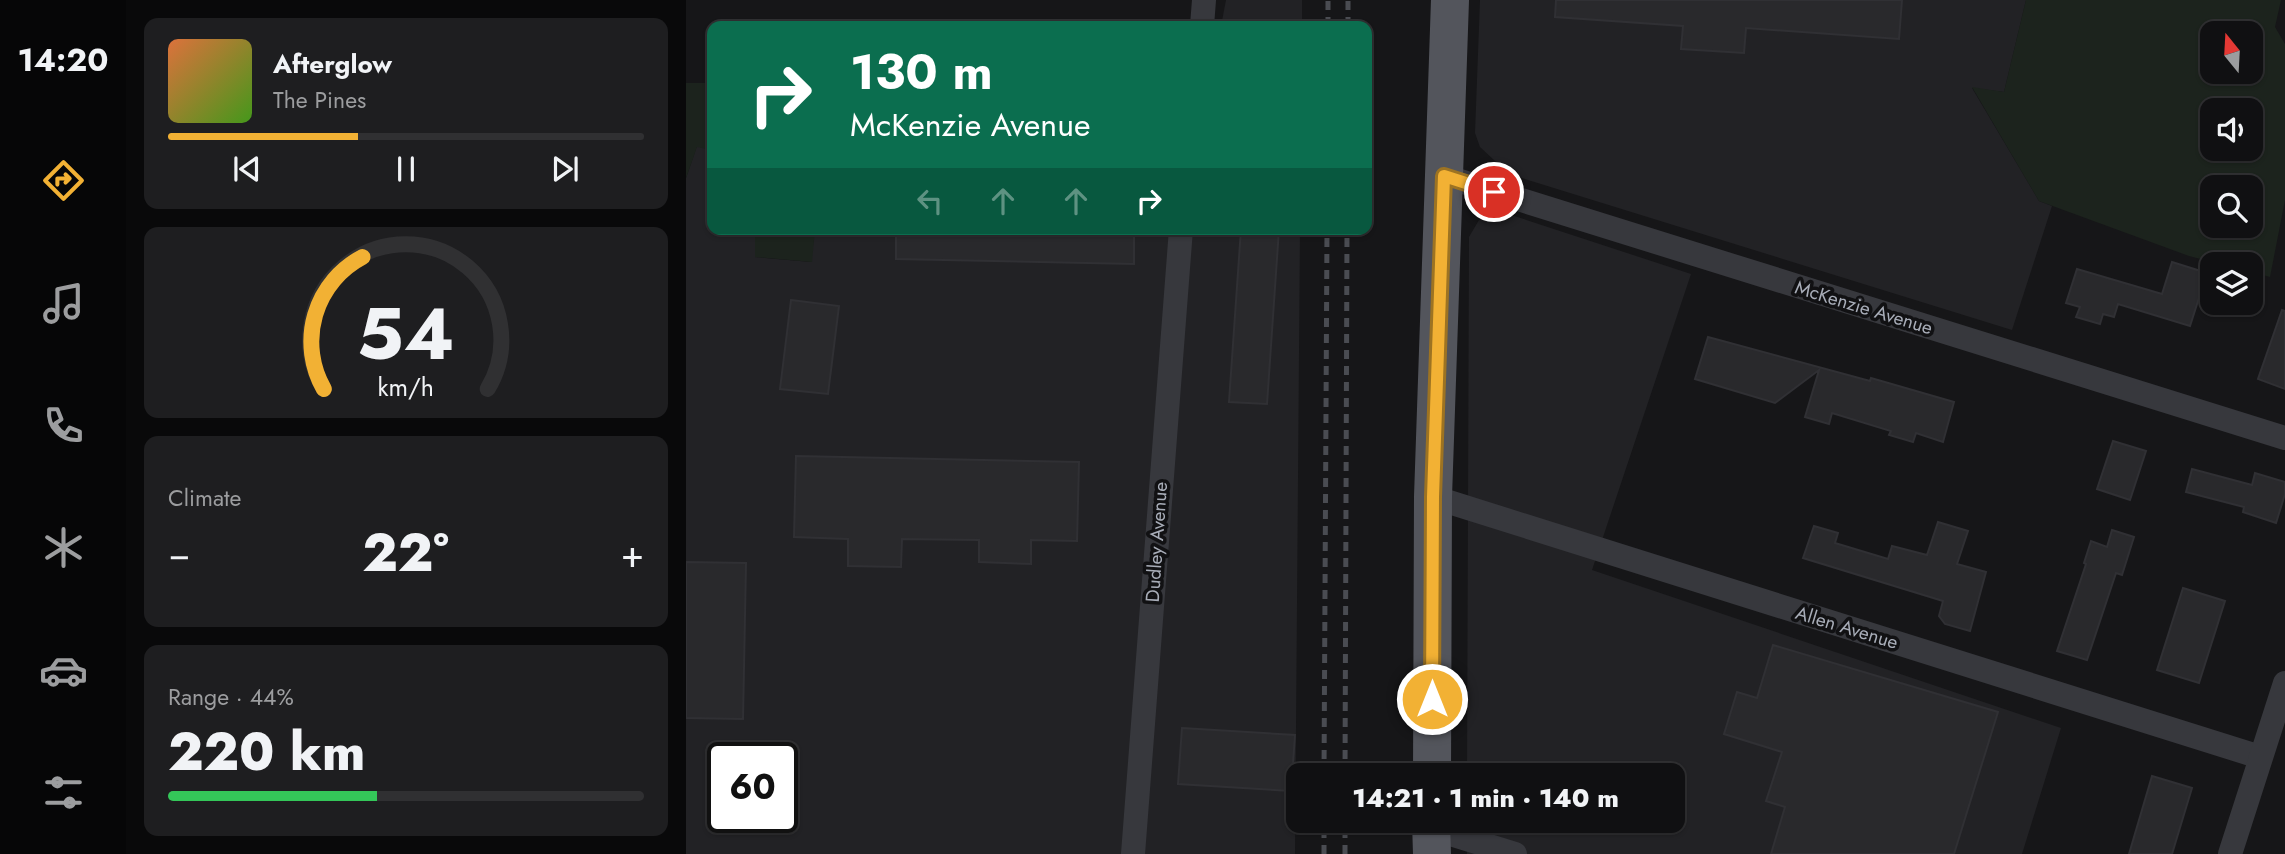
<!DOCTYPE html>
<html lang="en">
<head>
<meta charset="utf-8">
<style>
  :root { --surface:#101012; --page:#1e1e20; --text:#f1f3f6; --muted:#9c9d9f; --line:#303032; --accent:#f2b134 }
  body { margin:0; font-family:Jost,sans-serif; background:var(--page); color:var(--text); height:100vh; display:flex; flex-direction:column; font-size:26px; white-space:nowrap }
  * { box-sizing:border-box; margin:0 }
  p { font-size:23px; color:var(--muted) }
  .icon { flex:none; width:38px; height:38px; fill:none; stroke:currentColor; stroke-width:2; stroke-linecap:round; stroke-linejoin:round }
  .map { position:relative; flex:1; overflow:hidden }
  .panel { display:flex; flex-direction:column; gap:18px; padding:18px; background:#09090a; width:560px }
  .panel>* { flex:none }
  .hud { position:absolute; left:21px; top:21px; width:665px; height:214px; border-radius:14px; box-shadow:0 2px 5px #0004,0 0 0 2px var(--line); background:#0b6e4f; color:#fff; overflow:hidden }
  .needle { width:46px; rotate:342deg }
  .tools { position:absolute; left:1514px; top:21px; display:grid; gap:14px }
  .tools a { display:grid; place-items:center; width:63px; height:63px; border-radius:14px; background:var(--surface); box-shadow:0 2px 5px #0004,0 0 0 2px var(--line); font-size:35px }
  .speed { position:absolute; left:21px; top:742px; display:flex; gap:14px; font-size:35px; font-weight:700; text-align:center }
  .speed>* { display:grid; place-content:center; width:91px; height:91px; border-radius:50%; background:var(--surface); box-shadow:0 2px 5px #0004,0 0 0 2px var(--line); line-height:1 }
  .speed .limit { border:4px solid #111; border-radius:10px; background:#fff; color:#111 }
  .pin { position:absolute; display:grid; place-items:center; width:60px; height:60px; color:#fff; margin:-30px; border:4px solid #fff; border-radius:50%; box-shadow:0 2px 7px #0007 }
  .me { position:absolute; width:77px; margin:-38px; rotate:0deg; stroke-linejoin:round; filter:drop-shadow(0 0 5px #0008) }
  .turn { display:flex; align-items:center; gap:24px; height:147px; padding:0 28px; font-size:32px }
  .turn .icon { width:91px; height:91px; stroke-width:2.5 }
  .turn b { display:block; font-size:49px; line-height:60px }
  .lanes { display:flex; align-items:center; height:66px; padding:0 28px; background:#0003; justify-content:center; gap:35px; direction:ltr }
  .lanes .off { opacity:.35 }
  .big { font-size:52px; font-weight:800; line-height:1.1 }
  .panel .card { flex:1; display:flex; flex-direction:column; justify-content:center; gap:10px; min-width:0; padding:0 24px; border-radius:14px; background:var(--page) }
  .panel .dial { align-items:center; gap:0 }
  .dial svg { height:182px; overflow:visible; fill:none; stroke:var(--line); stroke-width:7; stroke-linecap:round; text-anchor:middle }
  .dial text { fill:var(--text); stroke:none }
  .song { display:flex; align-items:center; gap:21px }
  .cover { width:84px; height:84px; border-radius:10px; background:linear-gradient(135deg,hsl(20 70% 55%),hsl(100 70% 35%)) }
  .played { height:7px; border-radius:4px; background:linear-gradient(90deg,var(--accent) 40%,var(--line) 40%) }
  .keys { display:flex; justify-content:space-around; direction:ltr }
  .heat { display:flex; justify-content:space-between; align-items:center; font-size:38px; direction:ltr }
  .charge { height:10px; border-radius:5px; background:linear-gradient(90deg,#34c759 44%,var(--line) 0) }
  .trip { position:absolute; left:600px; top:763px; width:399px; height:70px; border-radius:14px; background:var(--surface); box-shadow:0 2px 5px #0004,0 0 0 2px var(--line); font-weight:800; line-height:70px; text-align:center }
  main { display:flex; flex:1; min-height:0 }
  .tabs { display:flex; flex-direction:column; width:126px; justify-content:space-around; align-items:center; background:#060607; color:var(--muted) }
  .tabs .icon { width:49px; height:49px }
  .tabs .current { color:var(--accent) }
  .tabs b { font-size:32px; color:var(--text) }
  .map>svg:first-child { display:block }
  .built { fill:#222225; fill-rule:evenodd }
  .green { fill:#1c231d; fill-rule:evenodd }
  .building { fill:#29292c; stroke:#303034; stroke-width:2 }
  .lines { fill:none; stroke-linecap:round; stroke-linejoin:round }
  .street { stroke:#37383d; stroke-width:24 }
  .primary { stroke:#53555c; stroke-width:38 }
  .rail { stroke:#4a4c52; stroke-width:5; stroke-dasharray:9 7; stroke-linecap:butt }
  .route-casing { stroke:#9d7322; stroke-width:18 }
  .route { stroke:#f2b134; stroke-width:12 }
  .labels { text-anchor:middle; stroke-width:7; stroke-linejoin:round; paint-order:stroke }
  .street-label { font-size:19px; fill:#a8adb8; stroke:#111113 }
</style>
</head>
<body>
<main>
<nav class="tabs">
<b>14:20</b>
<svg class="icon current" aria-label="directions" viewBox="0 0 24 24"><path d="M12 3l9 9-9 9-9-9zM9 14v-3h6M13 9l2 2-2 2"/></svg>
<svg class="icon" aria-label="music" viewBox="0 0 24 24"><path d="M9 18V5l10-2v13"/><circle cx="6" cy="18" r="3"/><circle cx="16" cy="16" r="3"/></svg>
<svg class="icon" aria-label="phone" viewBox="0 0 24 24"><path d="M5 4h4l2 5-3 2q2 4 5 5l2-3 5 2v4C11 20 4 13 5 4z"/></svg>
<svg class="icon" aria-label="climate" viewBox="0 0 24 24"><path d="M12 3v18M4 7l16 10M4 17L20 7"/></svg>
<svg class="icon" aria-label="car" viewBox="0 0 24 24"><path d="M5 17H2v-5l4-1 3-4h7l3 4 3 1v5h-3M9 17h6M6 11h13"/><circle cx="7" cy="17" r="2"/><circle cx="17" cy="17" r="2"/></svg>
<svg class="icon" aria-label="filters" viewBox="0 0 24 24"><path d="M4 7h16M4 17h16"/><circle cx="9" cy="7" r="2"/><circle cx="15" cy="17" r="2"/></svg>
</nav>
<section class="panel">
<div class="card">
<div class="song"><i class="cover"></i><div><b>Afterglow</b><p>The Pines</p></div></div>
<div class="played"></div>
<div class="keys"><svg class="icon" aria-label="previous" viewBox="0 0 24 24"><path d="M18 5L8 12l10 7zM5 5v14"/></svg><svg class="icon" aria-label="pause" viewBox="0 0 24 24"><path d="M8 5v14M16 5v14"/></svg><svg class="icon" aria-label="next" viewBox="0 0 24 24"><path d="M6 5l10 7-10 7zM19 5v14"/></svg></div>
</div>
<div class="card dial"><svg viewBox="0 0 100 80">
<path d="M14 69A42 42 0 1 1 86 69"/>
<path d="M14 69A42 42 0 0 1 31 11" stroke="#f2b134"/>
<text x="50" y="56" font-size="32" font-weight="700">54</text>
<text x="50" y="72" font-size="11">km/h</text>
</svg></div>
<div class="card"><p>Climate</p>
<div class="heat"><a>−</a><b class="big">22°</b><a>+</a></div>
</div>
<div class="card"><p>Range · 44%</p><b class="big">220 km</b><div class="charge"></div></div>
</section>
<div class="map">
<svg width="1599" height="854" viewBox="0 0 1599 854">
  <rect width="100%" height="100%" fill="#161618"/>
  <g class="built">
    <polygon points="540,0 616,0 616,26 535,26"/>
    <polygon points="794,0 1340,0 1318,92 1286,88 1353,201 1366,206 1326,330 823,174 794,147 789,133"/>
    <path d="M11,146L26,150V229H69V257L125,262L129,229H614L609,854H0V178ZM37,758H96V817H37Z"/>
    <polygon points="816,212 1005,274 906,570 1375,728 1336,854 781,854 781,821 987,821 987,775 781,775 783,237 793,220"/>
  </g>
  <g class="green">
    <path d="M1340,0H1595L1589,27L1599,44V200L1584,277L1565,272L1564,264H1534L1503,256L1353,201L1286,87L1318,92ZM1526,33H1564V72H1526ZM1526,110H1564V149H1526ZM1526,187H1564V226H1526Z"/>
    <polygon points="0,83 26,83 26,150 11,147 0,178"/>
    <polygon points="69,229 129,229 126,262 69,257"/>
  </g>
  <g class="building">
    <polygon points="870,0 1216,0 1213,39 1060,28 1058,53 995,49 997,26 869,17"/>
    <polygon points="210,229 448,229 448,264 210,259"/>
    <polygon points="555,229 593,229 581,404 543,402"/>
    <polygon points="1486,262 1521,273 1504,326 1432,304 1428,317 1417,314 1414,324 1390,317 1394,307 1380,303 1391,269 1476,294"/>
    <polygon points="105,300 153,306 142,394 94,389"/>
    <polygon points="1596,310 1599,311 1599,389 1572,379"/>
    <polygon points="1022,337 1184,381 1185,378 1268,402 1257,442 1230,433 1227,442 1203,435 1205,431 1146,413 1143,424 1119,417 1133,370 1089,403 1009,379"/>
    <polygon points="1427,441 1460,451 1444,500 1411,489"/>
    <polygon points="110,456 393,462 391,541 345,540 345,564 293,562 293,540 216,539 215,567 162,566 162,539 108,537"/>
    <polygon points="1506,469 1566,485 1569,473 1599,482 1599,494 1590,523 1557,512 1558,507 1500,492"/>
    <polygon points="1252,522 1282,531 1271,564 1300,572 1284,631 1259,624 1253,616 1257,601 1117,558 1128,526 1152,533 1149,543 1202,559 1206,546 1241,555"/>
    <polygon points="1426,530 1448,537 1436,575 1430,573 1401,660 1371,651 1400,564 1398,563 1405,541 1421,547"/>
    <polygon points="0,562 60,563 57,719 0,718"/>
    <polygon points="1497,588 1539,601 1513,683 1471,670"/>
    <polygon points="1087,645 1312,712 1268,854 1085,854 1099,807 1080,801 1096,752 1038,734 1051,692 1071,698"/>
    <polygon points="496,728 609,735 605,791 492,784"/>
    <polygon points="1466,776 1506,788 1486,854 1443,854"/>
  </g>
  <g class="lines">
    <g class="street">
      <polyline points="516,26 518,0"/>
      <polyline points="758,176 1599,438"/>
      <polyline points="747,497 1574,757"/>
      <polyline points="745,828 829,854"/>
      <polyline points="447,854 495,229"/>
      <polyline points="1544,854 1599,683"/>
    </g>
    <g class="primary">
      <polyline points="746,775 747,497 764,0"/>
      <polyline points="745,821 746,854"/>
    </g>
    <g class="rail">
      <polyline points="642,26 642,0"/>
      <polyline points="662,26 662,0"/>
      <polyline points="638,775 641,229"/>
      <polyline points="659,775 661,229"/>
      <polyline points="638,854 638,821"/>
      <polyline points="659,854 659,821"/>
    </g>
  </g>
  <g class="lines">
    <defs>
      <polyline id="route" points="746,699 747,497 758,176 808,192"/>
    </defs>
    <use href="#route" class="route-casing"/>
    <use href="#route" class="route"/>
  </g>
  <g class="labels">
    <g class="street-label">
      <text transform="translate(1178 307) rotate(17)" y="7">McKenzie Avenue</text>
      <text transform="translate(470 542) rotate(-86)" y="7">Dudley Avenue</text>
      <text transform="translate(1161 627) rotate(17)" y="7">Allen Avenue</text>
    </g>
  </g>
</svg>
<div class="tools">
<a><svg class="needle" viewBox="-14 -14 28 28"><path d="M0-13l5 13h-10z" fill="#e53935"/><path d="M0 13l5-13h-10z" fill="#9c9d9f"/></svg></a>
<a><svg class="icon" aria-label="sound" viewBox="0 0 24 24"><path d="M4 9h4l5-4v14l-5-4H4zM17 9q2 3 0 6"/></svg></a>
<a><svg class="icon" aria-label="search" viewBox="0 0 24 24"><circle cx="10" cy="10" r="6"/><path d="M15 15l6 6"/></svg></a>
<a><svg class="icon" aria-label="layers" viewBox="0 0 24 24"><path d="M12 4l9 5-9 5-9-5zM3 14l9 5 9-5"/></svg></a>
</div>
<div class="speed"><div class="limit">60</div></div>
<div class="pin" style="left:808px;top:192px;background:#d93025"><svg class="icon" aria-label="arrive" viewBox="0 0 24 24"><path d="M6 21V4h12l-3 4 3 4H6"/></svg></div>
<svg class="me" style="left:746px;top:699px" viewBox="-20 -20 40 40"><circle r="17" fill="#f2b134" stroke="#fff" stroke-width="3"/><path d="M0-11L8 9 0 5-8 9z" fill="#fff"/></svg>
<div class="trip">14:21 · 1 min · 140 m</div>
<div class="hud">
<div class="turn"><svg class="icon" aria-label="right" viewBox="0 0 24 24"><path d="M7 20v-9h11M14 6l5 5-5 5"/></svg><div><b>130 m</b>McKenzie Avenue</div></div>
<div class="lanes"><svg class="icon off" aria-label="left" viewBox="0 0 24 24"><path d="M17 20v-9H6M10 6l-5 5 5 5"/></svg><svg class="icon off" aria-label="ahead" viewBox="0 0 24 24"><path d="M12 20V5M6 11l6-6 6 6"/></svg><svg class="icon off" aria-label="ahead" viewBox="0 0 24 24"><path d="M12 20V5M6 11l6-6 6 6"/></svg><svg class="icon" aria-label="right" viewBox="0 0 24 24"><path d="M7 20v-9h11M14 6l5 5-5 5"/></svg></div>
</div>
</div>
</main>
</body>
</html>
